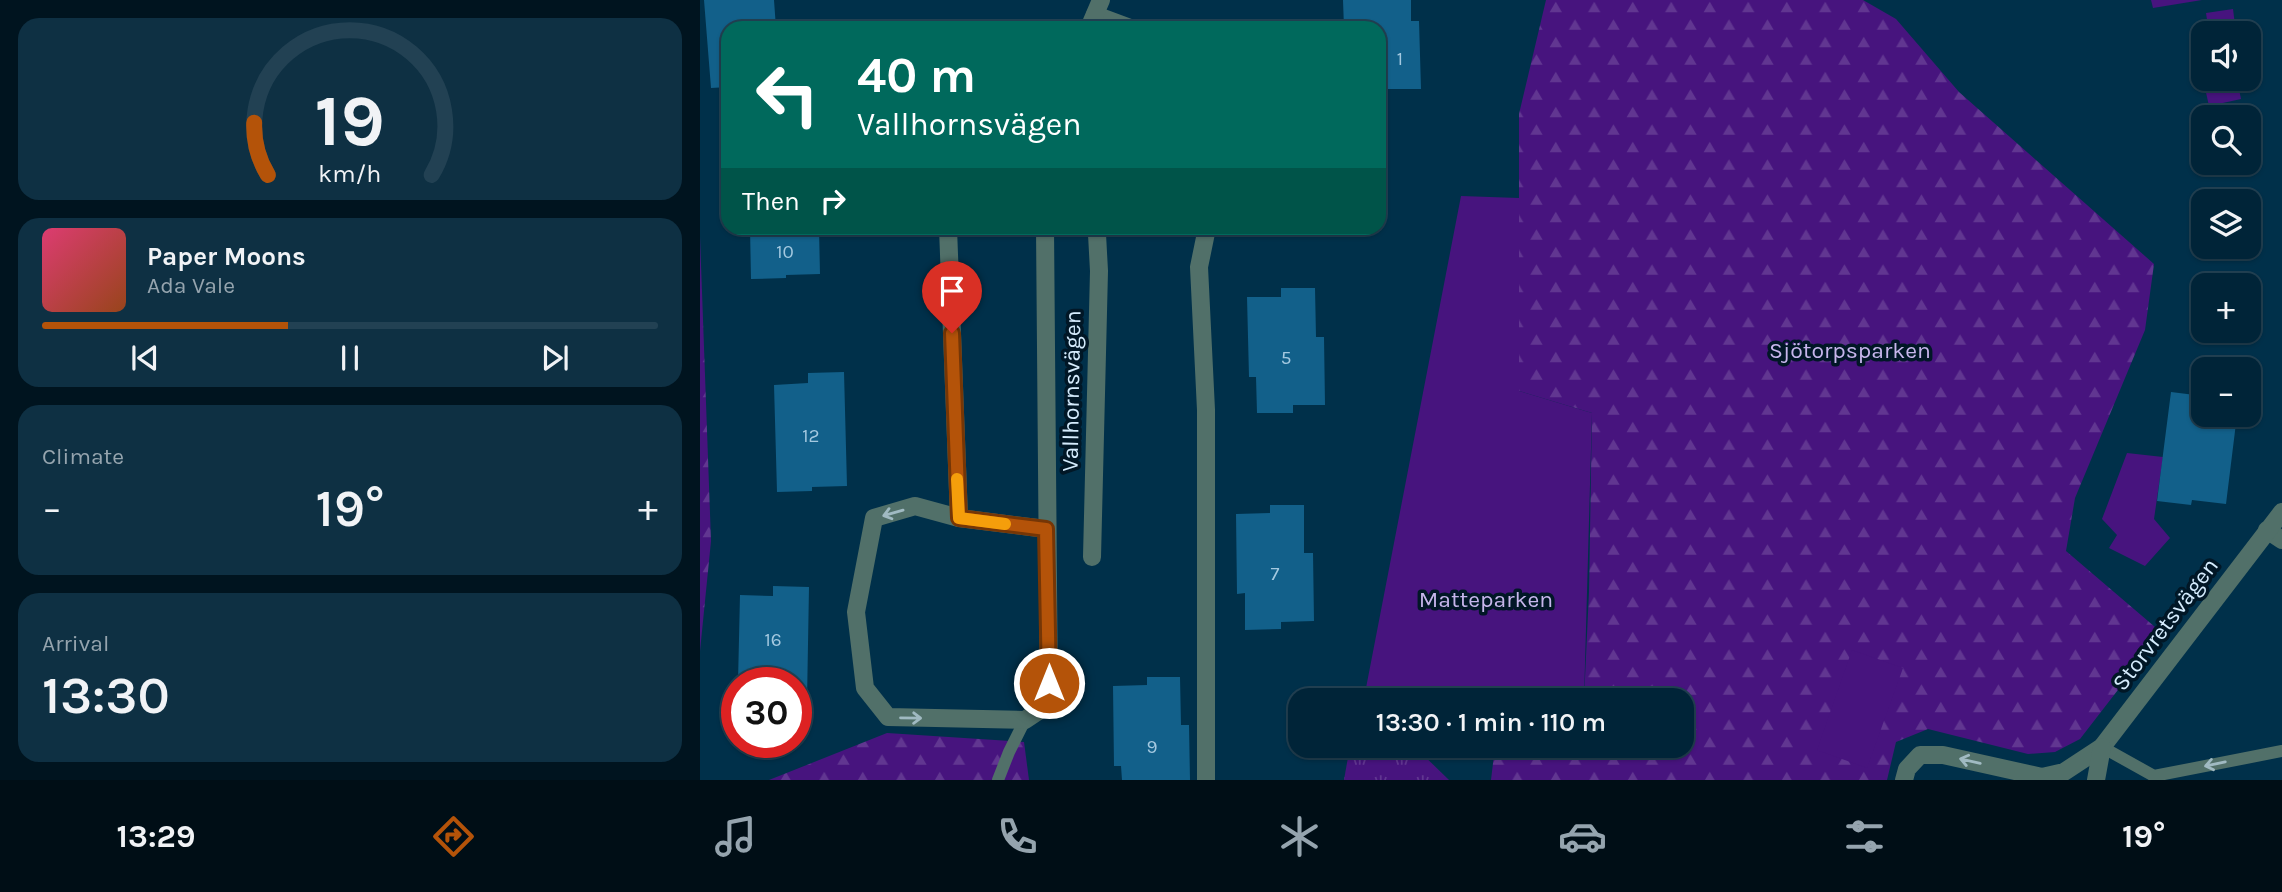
<!DOCTYPE html>
<html lang="en">
<head>
<meta charset="utf-8">
<style>
  :root { --surface:#002438; --page:#0e3043; --text:#f1f3f6; --muted:#95a4ae; --line:#224153; --accent:#b45309 }
  body { margin:0; font-family:Karla,sans-serif; background:var(--page); color:var(--text); height:100vh; display:flex; flex-direction:column; font-size:26px; white-space:nowrap }
  * { box-sizing:border-box; margin:0 }
  p { font-size:23px; color:var(--muted) }
  .icon { flex:none; width:38px; height:38px; fill:none; stroke:currentColor; stroke-width:2; stroke-linecap:round; stroke-linejoin:round }
  .map { position:relative; flex:1; overflow:hidden }
  .details { display:flex; flex-direction:column; gap:18px; padding:18px; background:#00141f; width:700px }
  .details>* { flex:none }
  .hud { position:absolute; left:21px; top:21px; width:665px; height:214px; border-radius:21px; box-shadow:0 2px 5px #0004,0 0 0 2px var(--line); background:#00695c; color:#fff; overflow:hidden }
  .fabs { position:absolute; left:1491px; top:21px; display:grid; gap:14px }
  .fabs a { display:grid; place-items:center; width:70px; height:70px; border-radius:14px; background:var(--surface); box-shadow:0 2px 5px #0004,0 0 0 2px var(--line); font-size:35px }
  .speed { position:absolute; left:21px; top:667px; display:flex; gap:14px; font-size:35px; font-weight:700; text-align:center }
  .speed>* { display:grid; place-content:center; width:91px; height:91px; border-radius:50%; background:var(--surface); box-shadow:0 2px 5px #0004,0 0 0 2px var(--line); line-height:1 }
  .speed .limit { border:10px solid #d22; background:#fff; color:#111 }
  .pin { position:absolute; display:grid; place-items:center; width:60px; height:60px; color:#fff; margin:-72px -30px; border-radius:50% 50% 50% 0; rotate:-45deg; box-shadow:0 0 7px #0007 }
  .pin .icon { rotate:45deg }
  .me { position:absolute; width:77px; margin:-38px; rotate:0deg; stroke-linejoin:round; filter:drop-shadow(0 0 5px #0008) }
  .turn { display:flex; align-items:center; gap:24px; height:147px; padding:0 21px; font-size:32px }
  .turn .icon { width:91px; height:91px; stroke-width:2.5 }
  .turn b { display:block; font-size:49px; line-height:60px }
  .then { display:flex; align-items:center; height:66px; padding:0 21px; background:#0003; gap:14px; font-size:26px }
  .big { font-size:52px; font-weight:600; line-height:1.1 }
  .details .card { flex:1; display:flex; flex-direction:column; justify-content:center; gap:10px; min-width:0; padding:0 24px; border-radius:21px; background:var(--page) }
  .details .dial { align-items:center; gap:0 }
  .dial svg { height:182px; overflow:visible; fill:none; stroke:var(--line); stroke-width:7; stroke-linecap:round; text-anchor:middle }
  .dial text { fill:var(--text); stroke:none }
  .song { display:flex; align-items:center; gap:21px }
  .cover { width:84px; height:84px; border-radius:10px; background:linear-gradient(135deg,hsl(340 70% 55%),hsl(20 70% 35%)) }
  .played { height:7px; border-radius:4px; background:linear-gradient(90deg,var(--accent) 40%,var(--line) 40%) }
  .keys { display:flex; justify-content:space-around; direction:ltr }
  .heat { display:flex; justify-content:space-between; align-items:center; font-size:38px; direction:ltr }
  .trip { position:absolute; left:588px; top:688px; width:406px; height:70px; border-radius:21px; background:var(--surface); box-shadow:0 2px 5px #0004,0 0 0 2px var(--line); font-weight:600; line-height:70px; text-align:center }
  .tabs { display:flex; height:112px; justify-content:space-around; align-items:center; background:#000e16; color:var(--muted) }
  .tabs .icon { width:49px; height:49px }
  .tabs .on { color:var(--accent) }
  .tabs b { font-size:32px; color:var(--text) }
  main { display:flex; flex:1; min-height:0 }
  .map>svg:first-child { display:block }
  .grass { fill:url(#grass-tufts) }
  .forest { fill:url(#forest-firs) }
  .green { fill:#47147e }
  .building { fill:#12608a }
  .lines { fill:none; stroke-linecap:round; stroke-linejoin:round }
  .service { stroke:#517069; stroke-width:12 }
  .minor { stroke:#517069; stroke-width:18 }
  .oneway { stroke:#a0bac2 }
  .route-casing { stroke:#753606; stroke-width:18 }
  .route { stroke:#b45309; stroke-width:12 }
  .slow { stroke:#f59e0b; stroke-width:12 }
  .labels { text-anchor:middle; stroke-width:7; stroke-linejoin:round; paint-order:stroke }
  .number-label { font-size:19px; fill:#a4c9e0 }
  .park-label { font-size:23px; fill:#c7b6ec; stroke:#011726 }
  .street-label { font-size:23px; fill:#d5ecfd; stroke:#011726 }
</style>
</head>
<body>
<main>
<section class="details">
<div class="card dial"><svg viewBox="0 0 100 80">
<path d="M14 69A42 42 0 1 1 86 69"/>
<path d="M14 69A42 42 0 0 1 8 46" stroke="#b45309"/>
<text x="50" y="56" font-size="32" font-weight="700">19</text>
<text x="50" y="72" font-size="11">km/h</text>
</svg></div>
<div class="card">
<div class="song"><i class="cover"></i><div><b>Paper Moons</b><p>Ada Vale</p></div></div>
<div class="played"></div>
<div class="keys"><svg class="icon" aria-label="previous" viewBox="0 0 24 24"><path d="M18 5L8 12l10 7zM5 5v14"/></svg><svg class="icon" aria-label="pause" viewBox="0 0 24 24"><path d="M8 5v14M16 5v14"/></svg><svg class="icon" aria-label="next" viewBox="0 0 24 24"><path d="M6 5l10 7-10 7zM19 5v14"/></svg></div>
</div>
<div class="card"><p>Climate</p>
<div class="heat"><a>−</a><b class="big">19°</b><a>+</a></div>
</div>
<div class="card"><p>Arrival</p><b class="big">13:30</b></div>
</section>
<div class="map">
<svg width="1582" height="780" viewBox="0 0 1582 780">
  <defs>
    <pattern id="grass-tufts" width="24" height="20" patternUnits="userSpaceOnUse" patternTransform="scale(1.75)"><rect width="24" height="20" fill="#47147e"/><path d="M3 7l-1-3M5 7V3M7 7l1-3M15 17l-1-3M17 17v-4M19 17l1-3" fill="none" stroke="#613691"/></pattern>
    <pattern id="forest-firs" width="22" height="20" patternUnits="userSpaceOnUse" patternTransform="scale(1.75)"><rect width="22" height="20" fill="#47147e"/><path d="M5 1l3.5 6h-7zM16 11l3.5 6h-7z" fill="#613691"/></pattern>
  </defs>
  <rect width="100%" height="100%" fill="#00304a"/>
  <polygon class="grass" points="650,746 714,746 749,780 644,780"/>
  <g class="forest">
    <polygon points="846,0 1163,0 1196,19 1259,92 1454,264 1445,330 1375,498 1366,551 1462,633 1380,739 1355,752 1328,754 1228,729 1196,742 1187,780 791,780 794,755 853,746 982,746 982,700 884,700 889,592 892,413 819,391 819,114"/>
    <polygon points="0,237 11,541 0,651"/>
    <polygon points="187,733 324,742 329,780 69,780"/>
  </g>
  <g class="green">
    <polygon points="1451,0 1502,0 1453,8"/>
    <polygon points="1533,9 1536,33 1509,33 1506,13"/>
    <polygon points="1503,79 1537,79 1541,99 1509,106"/>
    <polygon points="761,196 819,198 819,391 892,413 884,700 766,700 666,688"/>
    <polygon points="1427,453 1463,457 1454,519 1470,538 1445,566 1409,548 1417,535 1402,519"/>
    <polygon points="1152,650 1203,668 1167,768 1117,750"/>
  </g>
  <g class="building">
    <polygon points="4,0 74,0 76,28 28,28 28,87 11,88"/>
    <polygon points="643,0 711,0 711,21 719,21 721,89 688,89 688,97 679,97 679,28 644,28"/>
    <polygon points="50,228 119,228 120,274 86,275 86,278 51,279"/>
    <polygon points="581,288 615,288 616,337 624,337 625,405 593,405 593,413 557,413 556,377 549,377 547,297 581,297"/>
    <polygon points="144,372 147,486 112,487 112,491 77,492 74,385 108,383 108,373"/>
    <polygon points="1471,392 1503,396 1503,415 1537,415 1526,504 1492,500 1491,505 1457,501"/>
    <polygon points="570,505 604,505 604,553 613,553 614,621 581,622 581,629 545,630 545,593 537,594 536,514 570,513"/>
    <polygon points="73,586 109,587 107,701 96,700 96,682 38,682 40,595 73,596"/>
    <polygon points="447,677 480,677 481,725 489,725 490,780 422,780 421,766 414,766 413,686 447,685"/>
  </g>
  <g class="lines">
    <g class="service">
      <polyline points="1402,747 1454,776 1582,751"/>
      <polyline points="298,780 309,752 325,720"/>
    </g>
    <g class="minor">
      <polyline points="395,15 430,28"/>
      <polyline points="389,28 401,0"/>
      <polyline points="248,228 259,518"/>
      <polyline points="345,228 349,704 325,720 188,717 165,688 156,612 174,518 215,506 259,518 346,529"/>
      <polyline points="1567,530 1582,540"/>
      <polyline points="392,557 399,271 397,234 392,228"/>
      <polyline points="506,780 506,410 499,267 507,228"/>
      <polyline points="1204,780 1207,769 1220,755 1243,755 1342,777 1364,772 1402,747 1582,512"/>
      <polyline points="1396,780 1402,747"/>
    </g>
  </g>
  <defs><path id="oneway-shaft" d="M-6 0H5M1.5-3L5.5 0L1.5 3" fill="none" stroke-width="1.6" stroke-linecap="round" stroke-linejoin="round" transform="scale(1.75)"/></defs>
  <g class="oneway">
    <use href="#oneway-shaft" transform="translate(193 513) rotate(164)"/>
    <use href="#oneway-shaft" transform="translate(211 718) rotate(1)"/>
    <use href="#oneway-shaft" transform="translate(1270 761) rotate(-167)"/>
    <use href="#oneway-shaft" transform="translate(1515 764) rotate(168)"/>
  </g>
  <g class="lines">
    <defs>
      <polyline id="route" points="252,333 259,518 346,529 349,683"/>
    </defs>
    <use href="#route" class="route-casing"/>
    <use href="#route" class="route"/>
    <polyline class="slow" points="257,479 259,518 305,524"/>
  </g>
  <g class="labels">
    <g class="number-label">
      <text x="700" y="65">1</text>
      <text x="85" y="258">10</text>
      <text x="586" y="364">5</text>
      <text x="111" y="442">12</text>
      <text x="575" y="580">7</text>
      <text x="73" y="646">16</text>
      <text x="452" y="753">9</text>
    </g>
    <g class="park-label">
      <text x="1150" y="358">Sjötorpsparken</text>
      <text x="786" y="607">Matteparken</text>
    </g>
    <g class="street-label">
      <text transform="translate(371 391) rotate(-89)" y="8">Vallhornsvägen</text>
      <text transform="translate(1465 624) rotate(-53)" y="8">Storvretsvägen</text>
    </g>
  </g>
</svg>
<div class="fabs">
<a><svg class="icon" aria-label="sound" viewBox="0 0 24 24"><path d="M4 9h4l5-4v14l-5-4H4zM17 9q2 3 0 6"/></svg></a>
<a><svg class="icon" aria-label="search" viewBox="0 0 24 24"><circle cx="10" cy="10" r="6"/><path d="M15 15l6 6"/></svg></a>
<a><svg class="icon" aria-label="layers" viewBox="0 0 24 24"><path d="M12 4l9 5-9 5-9-5zM3 14l9 5 9-5"/></svg></a>
<a>+</a>
<a>−</a>
</div>
<div class="speed"><div class="limit">30</div></div>
<div class="pin" style="left:252px;top:333px;background:#d93025"><svg class="icon" aria-label="arrive" viewBox="0 0 24 24"><path d="M6 21V4h12l-3 4 3 4H6"/></svg></div>
<svg class="me" style="left:349px;top:683px" viewBox="-20 -20 40 40"><circle r="17" fill="#b45309" stroke="#fff" stroke-width="3"/><path d="M0-11L8 9 0 5-8 9z" fill="#fff"/></svg>
<div class="trip">13:30 · 1 min · 110 m</div>
<div class="hud">
<div class="turn"><svg class="icon" aria-label="left" viewBox="0 0 24 24"><path d="M17 20v-9H6M10 6l-5 5 5 5"/></svg><div><b>40 m</b>Vallhornsvägen</div></div>
<div class="then">Then<svg class="icon" aria-label="right" viewBox="0 0 24 24"><path d="M7 20v-9h11M14 6l5 5-5 5"/></svg></div>
</div>
</div>
</main>
<nav class="tabs">
<b>13:29</b>
<svg class="icon on" aria-label="directions" viewBox="0 0 24 24"><path d="M12 3l9 9-9 9-9-9zM9 14v-3h6M13 9l2 2-2 2"/></svg>
<svg class="icon" aria-label="music" viewBox="0 0 24 24"><path d="M9 18V5l10-2v13"/><circle cx="6" cy="18" r="3"/><circle cx="16" cy="16" r="3"/></svg>
<svg class="icon" aria-label="phone" viewBox="0 0 24 24"><path d="M5 4h4l2 5-3 2q2 4 5 5l2-3 5 2v4C11 20 4 13 5 4z"/></svg>
<svg class="icon" aria-label="climate" viewBox="0 0 24 24"><path d="M12 3v18M4 7l16 10M4 17L20 7"/></svg>
<svg class="icon" aria-label="car" viewBox="0 0 24 24"><path d="M5 17H2v-5l4-1 3-4h7l3 4 3 1v5h-3M9 17h6M6 11h13"/><circle cx="7" cy="17" r="2"/><circle cx="17" cy="17" r="2"/></svg>
<svg class="icon" aria-label="filters" viewBox="0 0 24 24"><path d="M4 7h16M4 17h16"/><circle cx="9" cy="7" r="2"/><circle cx="15" cy="17" r="2"/></svg>
<b>19°</b>
</nav>
</body>
</html>
